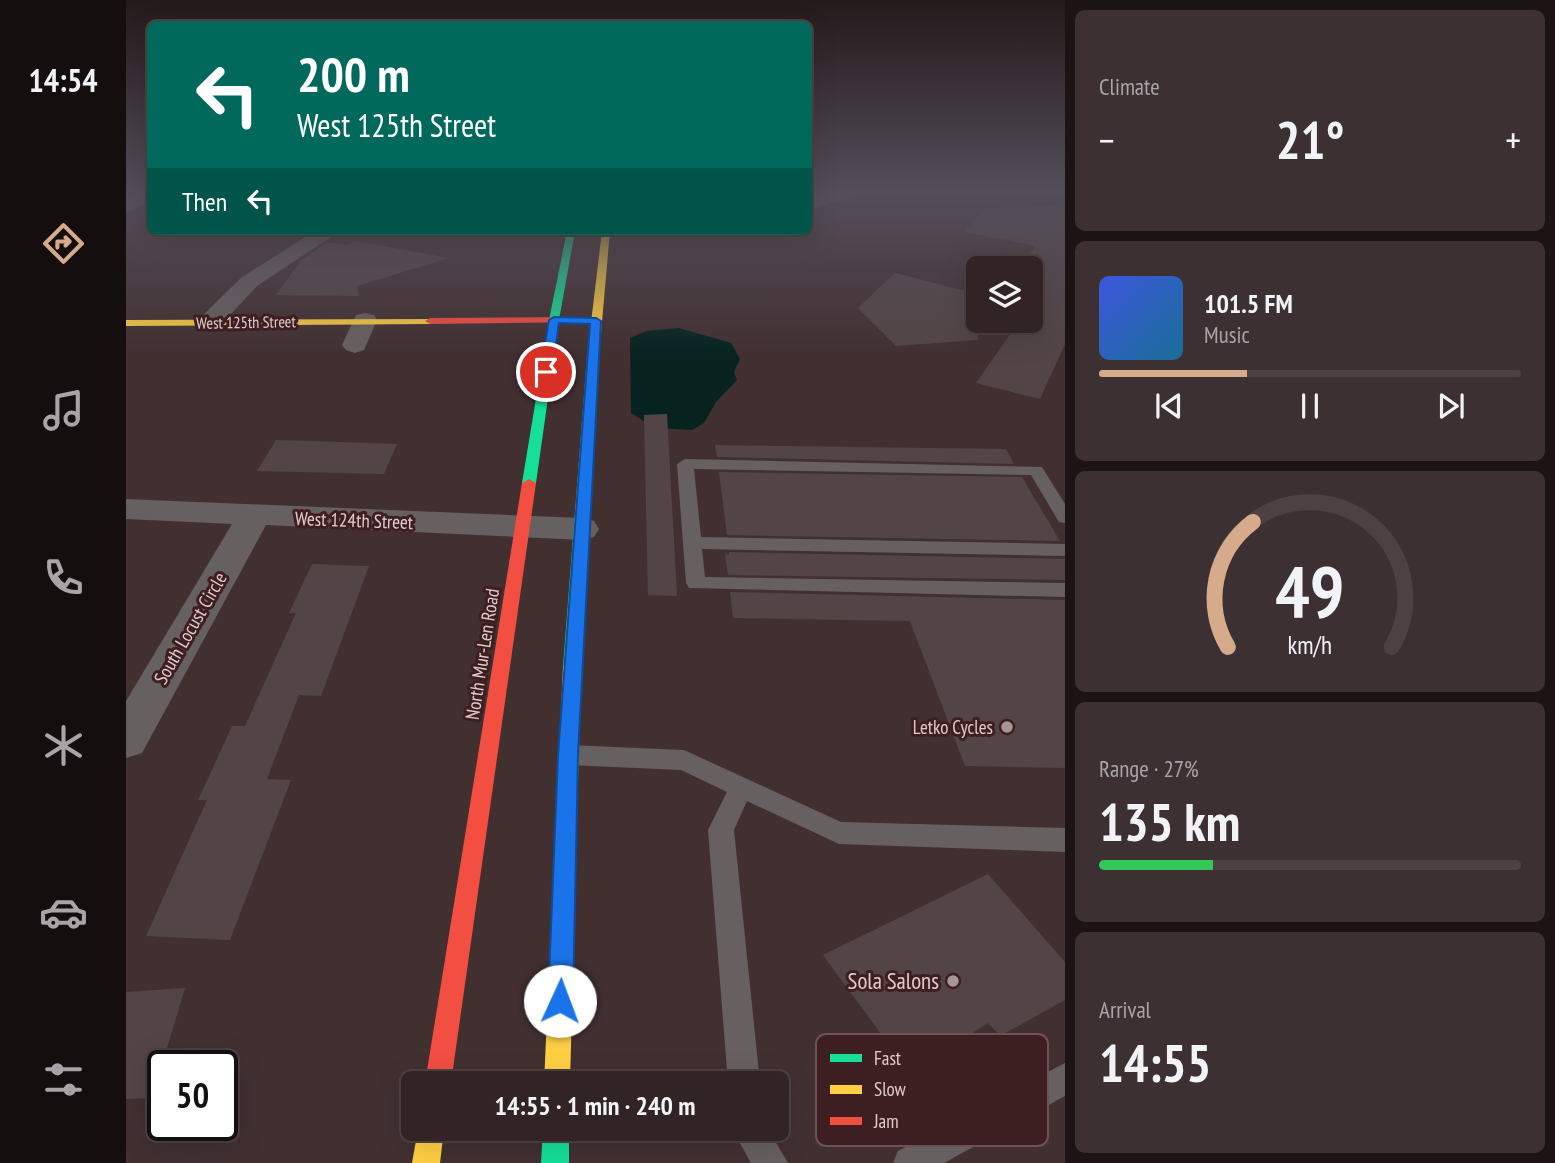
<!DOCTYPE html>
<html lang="en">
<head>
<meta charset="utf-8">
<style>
  :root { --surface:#322425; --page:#3d3032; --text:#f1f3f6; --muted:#a8a4a7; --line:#4d4142; --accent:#d6ab8b }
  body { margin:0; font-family:"PT Sans Narrow",sans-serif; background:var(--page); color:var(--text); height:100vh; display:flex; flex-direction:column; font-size:26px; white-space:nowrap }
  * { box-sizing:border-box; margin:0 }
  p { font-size:23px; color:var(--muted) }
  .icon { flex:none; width:38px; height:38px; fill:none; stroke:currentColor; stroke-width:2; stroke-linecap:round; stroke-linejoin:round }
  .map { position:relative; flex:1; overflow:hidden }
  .sheet { display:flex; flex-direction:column; gap:10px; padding:10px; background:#1c1414; width:490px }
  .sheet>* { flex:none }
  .hud { position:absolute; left:21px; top:21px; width:665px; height:214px; border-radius:10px; box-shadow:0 7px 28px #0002,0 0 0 2px var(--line); background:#00695c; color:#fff; overflow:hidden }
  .tools { position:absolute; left:840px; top:256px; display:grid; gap:14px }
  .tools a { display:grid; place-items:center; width:77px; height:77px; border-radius:10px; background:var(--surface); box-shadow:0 7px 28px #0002,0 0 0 2px var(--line); font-size:35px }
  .speed { position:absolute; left:21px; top:1050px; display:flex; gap:14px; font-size:35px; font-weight:700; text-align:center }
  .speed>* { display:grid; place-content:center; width:91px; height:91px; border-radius:50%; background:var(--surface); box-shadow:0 7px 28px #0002,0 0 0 2px var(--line); line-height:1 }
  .speed .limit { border:4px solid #111; border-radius:10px; background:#fff; color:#111 }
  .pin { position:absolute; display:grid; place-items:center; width:60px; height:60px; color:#fff; margin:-30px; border:4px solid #fff; border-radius:50%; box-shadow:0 2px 7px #0007 }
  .me { position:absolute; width:77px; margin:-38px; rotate:2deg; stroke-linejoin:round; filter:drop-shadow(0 0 5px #0008) }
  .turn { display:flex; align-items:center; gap:24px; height:147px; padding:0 35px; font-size:32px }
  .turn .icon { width:91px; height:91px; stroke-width:2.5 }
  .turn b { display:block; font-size:49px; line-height:60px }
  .then { display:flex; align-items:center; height:66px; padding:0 35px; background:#0003; gap:14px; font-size:26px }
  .big { font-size:52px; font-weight:600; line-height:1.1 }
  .sheet .card { flex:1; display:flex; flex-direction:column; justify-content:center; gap:10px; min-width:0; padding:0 24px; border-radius:10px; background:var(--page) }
  .sheet .dial { align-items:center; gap:0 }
  .dial svg { height:182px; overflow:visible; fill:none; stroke:var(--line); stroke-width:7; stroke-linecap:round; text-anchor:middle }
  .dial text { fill:var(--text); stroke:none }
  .song { display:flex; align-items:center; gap:21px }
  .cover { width:84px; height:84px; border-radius:10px; background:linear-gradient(135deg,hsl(230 70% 55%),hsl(200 70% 35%)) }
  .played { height:7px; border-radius:4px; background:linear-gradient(90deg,var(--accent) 35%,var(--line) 35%) }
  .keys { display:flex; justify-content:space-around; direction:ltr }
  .heat { display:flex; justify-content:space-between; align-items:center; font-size:38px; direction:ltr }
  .charge { height:10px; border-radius:5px; background:linear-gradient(90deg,#34c759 27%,var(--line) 0) }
  .trip { position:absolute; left:275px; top:1071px; width:388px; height:70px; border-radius:10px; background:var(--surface); box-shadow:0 7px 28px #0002,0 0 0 2px var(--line); font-weight:600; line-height:70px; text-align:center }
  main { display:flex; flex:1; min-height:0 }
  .tabs { display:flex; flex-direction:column; width:126px; justify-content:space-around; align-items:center; background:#140e0f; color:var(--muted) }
  .tabs .icon { width:49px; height:49px }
  .tabs .on { color:var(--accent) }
  .tabs b { font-size:32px; color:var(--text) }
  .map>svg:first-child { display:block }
  .water { fill:#062320 }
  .building { fill:#534546 }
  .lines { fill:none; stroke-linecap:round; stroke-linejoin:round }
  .lane { fill:#676060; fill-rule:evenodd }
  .street { fill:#676060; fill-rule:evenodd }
  .fast { fill:#16e098; fill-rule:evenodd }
  .slow { fill:#ffcf43; fill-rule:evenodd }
  .jam { fill:#f24e42; fill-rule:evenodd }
  .route { fill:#1a73e8; stroke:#114b97; stroke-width:2 }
  .poi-dot { fill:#a99596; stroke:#3e1f21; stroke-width:2.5 }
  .labels { text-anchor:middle; stroke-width:6; stroke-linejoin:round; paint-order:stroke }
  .far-street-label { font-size:16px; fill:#e0cbcc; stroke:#3e1f21 }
  .street-label { font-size:19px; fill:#e0cbcc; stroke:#3e1f21 }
  .poi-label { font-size:19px; fill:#e0cbcc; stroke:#3e1f21; text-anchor:end }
  .near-poi-label { font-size:23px; fill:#e0cbcc; stroke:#3e1f21; text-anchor:end }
  .key { fill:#3e1f21; stroke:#6f5354; stroke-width:2 }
  .key-label { font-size:19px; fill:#e0cbcc }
</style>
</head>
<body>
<main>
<nav class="tabs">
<b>14:54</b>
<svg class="icon on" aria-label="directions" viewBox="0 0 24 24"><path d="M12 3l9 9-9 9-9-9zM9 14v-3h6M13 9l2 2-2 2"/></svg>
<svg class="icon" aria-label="music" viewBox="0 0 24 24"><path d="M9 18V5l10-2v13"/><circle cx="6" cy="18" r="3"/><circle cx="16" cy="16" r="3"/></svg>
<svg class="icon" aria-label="phone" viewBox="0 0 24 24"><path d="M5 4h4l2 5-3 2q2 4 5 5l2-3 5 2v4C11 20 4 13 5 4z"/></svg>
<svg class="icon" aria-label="climate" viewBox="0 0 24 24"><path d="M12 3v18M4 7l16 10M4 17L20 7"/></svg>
<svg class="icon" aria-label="car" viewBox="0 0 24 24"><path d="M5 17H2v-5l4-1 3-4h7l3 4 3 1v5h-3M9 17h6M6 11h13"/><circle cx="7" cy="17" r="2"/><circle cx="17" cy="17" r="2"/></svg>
<svg class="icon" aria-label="filters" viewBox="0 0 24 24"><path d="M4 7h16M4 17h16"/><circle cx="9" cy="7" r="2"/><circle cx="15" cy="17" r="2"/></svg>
</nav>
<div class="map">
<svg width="939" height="1163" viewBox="0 0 939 1163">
  <rect width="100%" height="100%" fill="#423031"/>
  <polygon class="water" points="553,328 605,343 614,359 608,372 611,380 590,402 578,423 566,430 529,428 505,413 504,338 520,331"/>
  <g class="building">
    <polygon points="929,205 939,211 939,344 914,399 850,383 894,320 905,320 905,252 910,246 839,232 859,209"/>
    <polygon points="230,241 323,258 231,286 233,296 150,295 175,260 202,242 222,245"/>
    <polygon points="769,273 852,294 852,340 770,346 732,308"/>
    <polygon points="541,414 551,596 522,595 518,415"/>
    <polygon points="150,440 185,441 271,444 258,474 131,471"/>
    <polygon points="589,445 880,449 888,464 591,457"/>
    <polygon points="593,472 896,477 934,541 601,535"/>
    <polygon points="603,552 939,559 939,580 602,575 599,554 603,555"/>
    <polygon points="186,564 243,566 195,696 173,695 141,779 165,780 104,940 20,936 81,800 72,800 106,726 119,726 170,613 163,613"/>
    <polygon points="604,592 939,600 939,768 839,766 784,621 607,618"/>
    <polygon points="862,874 939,962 939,1000 874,1036 862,1023 784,1073 697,955"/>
    <polygon points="59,988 26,1098 0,1099 0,992"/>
  </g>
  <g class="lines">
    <g class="lane">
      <polygon points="559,459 916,467 939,504 939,523 933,522 905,475 568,469 575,537 939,544 939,556 576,549 579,577 939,583 939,597 563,588 560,583 551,464"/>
      <polygon points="443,745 558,750 715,822 939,828 939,852 713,844 621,801 608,830 634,1083 602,1083 582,830 601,792 555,770 443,765 435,762 431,755 435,748"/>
      <polygon points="939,1063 939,1096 818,1163 767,1163 772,1151"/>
      <polygon points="606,1129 642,1129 662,1163 625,1163"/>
    </g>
    <g class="street">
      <polygon points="16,192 24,192 24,202 0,212 0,199"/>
      <polygon points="703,192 729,192 726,196 682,211 682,199"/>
      <polygon points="189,231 214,231 131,286 92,328 83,330 74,328 71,323 74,318 116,277"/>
      <polygon points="239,313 248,315 251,320 238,350 229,353 220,350 216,345 230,315"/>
      <polygon points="0,499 456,518 468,521 473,529 468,537 456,540 140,525 16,753 0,758 0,701 106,524 0,519"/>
    </g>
    <g class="fast">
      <polygon points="441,231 449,231 433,320 410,483 403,487 396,483 423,320"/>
      <polygon points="467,353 473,356 455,667 452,672 440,672 437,667 461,356"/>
      <polygon points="417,1129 443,1129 443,1163 415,1163"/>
    </g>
    <g class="slow">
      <polygon points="476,231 484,231 473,356 467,359 461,356"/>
      <polygon points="308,319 308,323 304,324 0,326 0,320"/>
      <polygon points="446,660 452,662 455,667 444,1083 418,1083 437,667 440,662"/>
      <polygon points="292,1129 318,1129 314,1163 286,1163"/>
    </g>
    <g class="jam">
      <polygon points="453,317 457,318 457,322 304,324 299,321 304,318"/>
      <polygon points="403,479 410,483 325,1083 299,1083 396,483"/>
    </g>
  </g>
  <linearGradient id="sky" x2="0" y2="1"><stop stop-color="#241a1b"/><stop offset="0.54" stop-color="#544e5a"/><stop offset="1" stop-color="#544e5a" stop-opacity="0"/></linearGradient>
  <rect width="939" height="355" fill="url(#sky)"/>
  <polygon class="route" points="428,317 470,318 475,321 452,755 447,1001 443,1010 434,1014 425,1010 422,1001 432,755 464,324 433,323 426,372 420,375 414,372 423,320"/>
  <g class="poi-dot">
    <circle cx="881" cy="727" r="7"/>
    <circle cx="827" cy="981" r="7"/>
  </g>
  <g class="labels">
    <g class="far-street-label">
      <text transform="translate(120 322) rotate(-1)" y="6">West 125th Street</text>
    </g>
    <g class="street-label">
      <text transform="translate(228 520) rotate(2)" y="7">West 124th Street</text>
      <text transform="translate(64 628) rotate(-60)" y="7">South Locust Circle</text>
      <text transform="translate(356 654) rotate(-81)" y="7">North Mur-Len Road</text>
    </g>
    <g class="poi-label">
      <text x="867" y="734">Letko Cycles</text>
    </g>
    <g class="near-poi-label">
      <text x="813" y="989">Sola Salons</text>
    </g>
  </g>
  <rect x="690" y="1034" width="232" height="112" rx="10" class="key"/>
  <rect x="704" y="1054" width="32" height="8" fill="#16e098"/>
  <rect x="704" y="1085" width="32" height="9" fill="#ffcf43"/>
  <rect x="704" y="1117" width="32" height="8" fill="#f24e42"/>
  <g class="key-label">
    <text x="748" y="1065">Fast</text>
    <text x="748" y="1096">Slow</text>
    <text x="748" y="1128">Jam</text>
  </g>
</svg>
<div class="tools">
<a><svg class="icon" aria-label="layers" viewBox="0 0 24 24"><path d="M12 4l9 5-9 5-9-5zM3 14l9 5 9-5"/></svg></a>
</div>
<div class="speed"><div class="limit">50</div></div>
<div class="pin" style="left:420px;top:372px;background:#d93025"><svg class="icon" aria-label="arrive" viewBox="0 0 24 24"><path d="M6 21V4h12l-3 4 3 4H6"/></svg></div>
<svg class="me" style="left:434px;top:1001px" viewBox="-20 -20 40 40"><circle r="19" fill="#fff"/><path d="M0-13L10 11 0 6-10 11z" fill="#1a73e8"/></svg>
<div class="trip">14:55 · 1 min · 240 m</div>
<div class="hud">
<div class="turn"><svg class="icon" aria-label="left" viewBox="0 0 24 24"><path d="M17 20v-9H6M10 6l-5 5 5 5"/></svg><div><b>200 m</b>West 125th Street</div></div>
<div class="then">Then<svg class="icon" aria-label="left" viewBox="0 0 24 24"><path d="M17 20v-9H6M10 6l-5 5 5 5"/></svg></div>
</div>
</div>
<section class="sheet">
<div class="card"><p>Climate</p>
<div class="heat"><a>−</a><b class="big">21°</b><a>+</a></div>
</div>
<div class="card">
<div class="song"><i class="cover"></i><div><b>101.5 FM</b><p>Music</p></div></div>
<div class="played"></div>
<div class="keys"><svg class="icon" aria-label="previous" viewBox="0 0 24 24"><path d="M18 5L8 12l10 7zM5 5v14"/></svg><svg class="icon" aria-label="pause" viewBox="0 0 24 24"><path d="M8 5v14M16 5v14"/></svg><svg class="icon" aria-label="next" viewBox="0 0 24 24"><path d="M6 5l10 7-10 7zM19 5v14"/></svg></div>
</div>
<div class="card dial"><svg viewBox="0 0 100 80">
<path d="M14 69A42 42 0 1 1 86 69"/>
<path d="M14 69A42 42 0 0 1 25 14" stroke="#d6ab8b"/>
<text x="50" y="56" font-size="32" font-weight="700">49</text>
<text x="50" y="72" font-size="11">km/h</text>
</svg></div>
<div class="card"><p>Range · 27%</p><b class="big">135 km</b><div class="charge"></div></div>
<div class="card"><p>Arrival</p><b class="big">14:55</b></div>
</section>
</main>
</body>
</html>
